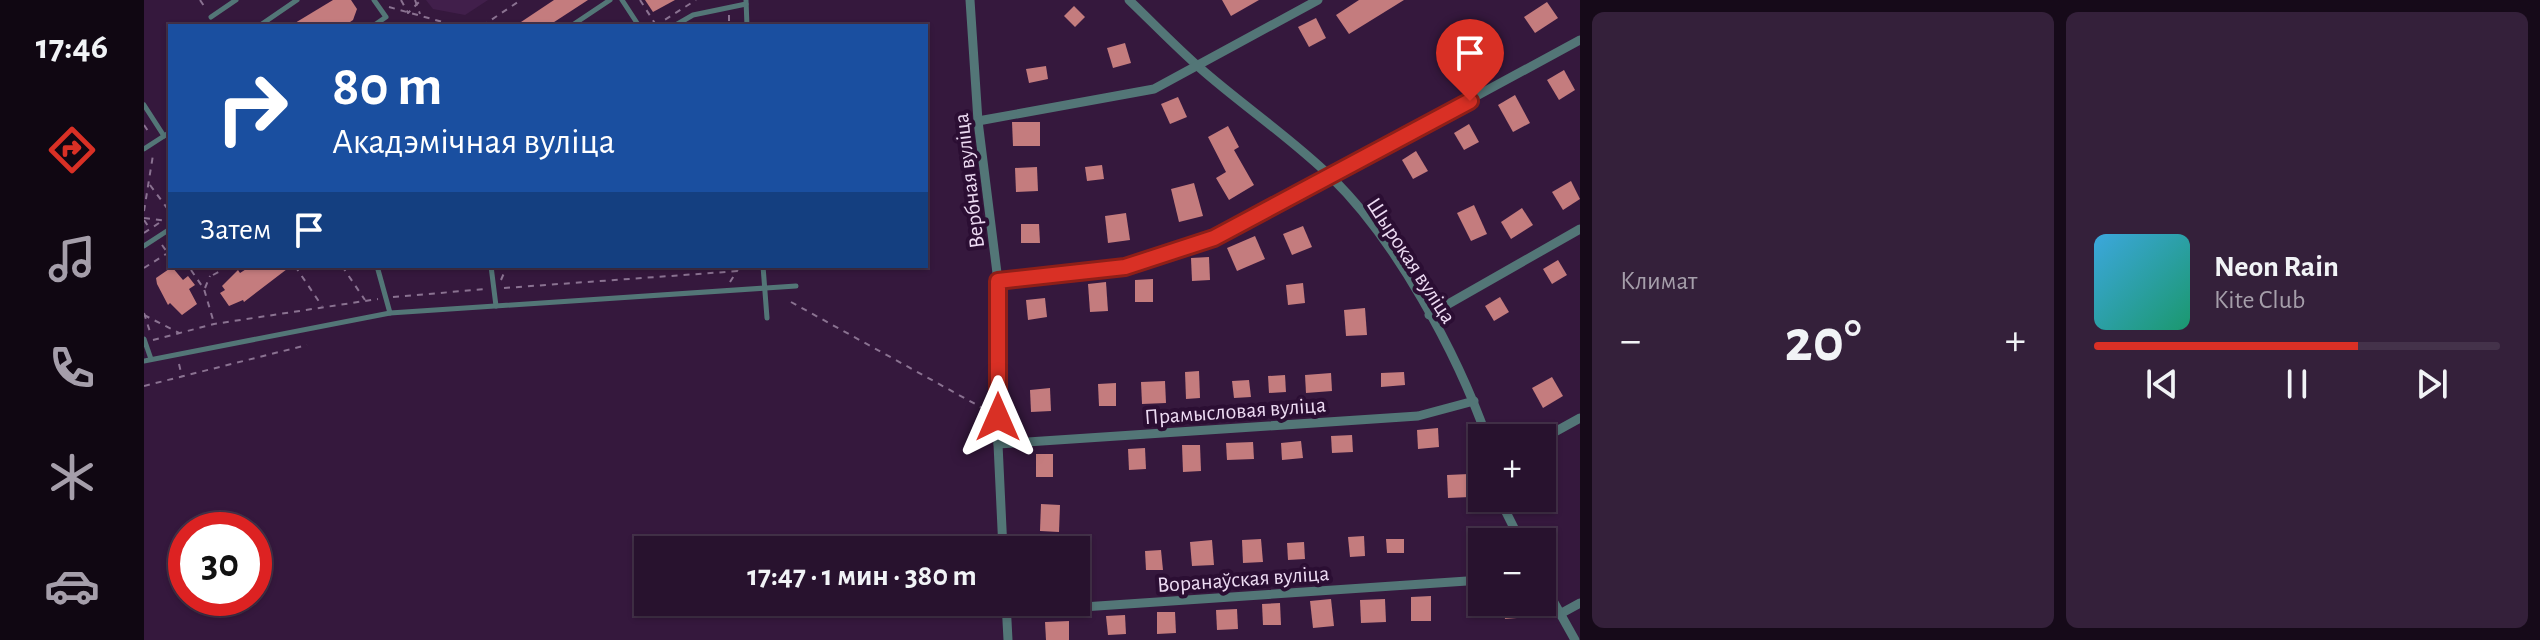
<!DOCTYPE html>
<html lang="ru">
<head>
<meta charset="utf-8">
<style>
  :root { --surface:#28122e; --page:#34203a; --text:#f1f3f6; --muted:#a59eaa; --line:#44324a; --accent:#d93025 }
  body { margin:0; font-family:"Alegreya Sans",sans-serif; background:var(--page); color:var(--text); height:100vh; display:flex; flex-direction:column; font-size:30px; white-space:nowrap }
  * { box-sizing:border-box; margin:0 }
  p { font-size:26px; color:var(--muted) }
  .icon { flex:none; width:44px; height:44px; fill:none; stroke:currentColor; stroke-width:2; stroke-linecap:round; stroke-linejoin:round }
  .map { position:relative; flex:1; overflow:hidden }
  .details { display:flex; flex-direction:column; gap:12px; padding:12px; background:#160a19; width:960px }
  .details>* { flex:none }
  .guide { position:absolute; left:24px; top:24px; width:760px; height:244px; border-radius:0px; box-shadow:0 2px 6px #0004,0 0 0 2px var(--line); background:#1a4fa0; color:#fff; overflow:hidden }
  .controls { position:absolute; left:1324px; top:424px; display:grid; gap:16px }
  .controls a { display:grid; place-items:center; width:88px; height:88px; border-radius:0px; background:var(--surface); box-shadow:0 2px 6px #0004,0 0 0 2px var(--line); font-size:40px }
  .speed { position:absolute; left:24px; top:512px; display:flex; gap:16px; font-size:40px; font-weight:700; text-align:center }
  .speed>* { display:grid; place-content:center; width:104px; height:104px; border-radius:50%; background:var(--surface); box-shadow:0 2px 6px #0004,0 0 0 2px var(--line); line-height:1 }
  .speed .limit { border:12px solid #d22; background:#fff; color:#111 }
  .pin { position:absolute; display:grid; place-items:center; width:68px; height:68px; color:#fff; margin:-82px -34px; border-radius:50% 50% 50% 0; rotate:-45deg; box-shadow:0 0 8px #0007 }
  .pin .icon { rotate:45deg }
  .me { position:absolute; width:88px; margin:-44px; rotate:0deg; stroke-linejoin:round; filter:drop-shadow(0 0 6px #0008) }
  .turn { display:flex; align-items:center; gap:28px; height:168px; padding:0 32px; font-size:36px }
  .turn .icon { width:104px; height:104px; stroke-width:2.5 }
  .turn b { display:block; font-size:56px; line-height:68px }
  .then { display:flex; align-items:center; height:76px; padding:0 32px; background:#0003; gap:16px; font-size:30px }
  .big { font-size:60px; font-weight:600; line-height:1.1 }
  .details .widget { flex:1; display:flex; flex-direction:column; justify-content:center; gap:12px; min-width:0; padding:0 28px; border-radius:12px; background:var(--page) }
  .song { display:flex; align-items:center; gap:24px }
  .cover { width:96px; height:96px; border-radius:12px; background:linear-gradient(135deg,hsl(200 70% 55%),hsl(160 70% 35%)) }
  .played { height:8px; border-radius:4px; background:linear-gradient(90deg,var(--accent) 65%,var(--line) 65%) }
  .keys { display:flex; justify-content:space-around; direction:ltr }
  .heat { display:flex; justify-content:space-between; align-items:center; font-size:44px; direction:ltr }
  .details .tiles { flex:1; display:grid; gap:12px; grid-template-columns:repeat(2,1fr) }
  .trip { position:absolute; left:490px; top:536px; width:456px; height:80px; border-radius:0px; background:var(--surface); box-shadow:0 2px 6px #0004,0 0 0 2px var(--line); font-weight:600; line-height:80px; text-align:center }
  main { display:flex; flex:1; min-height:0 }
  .dock { display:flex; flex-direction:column; width:144px; justify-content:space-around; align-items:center; background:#100712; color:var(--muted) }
  .dock .icon { width:56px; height:56px }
  .dock .current { color:var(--accent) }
  .dock b { font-size:36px; color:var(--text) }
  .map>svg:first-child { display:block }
  .built { fill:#411f4b }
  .building { fill:#c47c7e }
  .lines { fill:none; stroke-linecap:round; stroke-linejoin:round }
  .path { stroke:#8a7291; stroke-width:2; stroke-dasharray:6 6; stroke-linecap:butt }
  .lane { stroke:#537677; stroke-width:5 }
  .street { stroke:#537677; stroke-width:9 }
  .route-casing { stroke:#8d1f18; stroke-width:20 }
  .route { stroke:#d93025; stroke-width:14 }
  .labels { text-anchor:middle; stroke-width:8; stroke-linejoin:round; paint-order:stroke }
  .street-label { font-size:22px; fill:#eddbf3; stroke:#2b0e33 }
</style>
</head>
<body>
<main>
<nav class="dock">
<b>17:46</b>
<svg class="icon current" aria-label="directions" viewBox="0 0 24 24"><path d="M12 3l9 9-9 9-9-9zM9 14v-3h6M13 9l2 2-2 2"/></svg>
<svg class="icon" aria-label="music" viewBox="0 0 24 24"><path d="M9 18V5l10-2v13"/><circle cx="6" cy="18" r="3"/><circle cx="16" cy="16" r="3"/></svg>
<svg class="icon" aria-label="phone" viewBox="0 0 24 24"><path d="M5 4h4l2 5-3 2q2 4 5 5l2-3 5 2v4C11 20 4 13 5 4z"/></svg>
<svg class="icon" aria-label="climate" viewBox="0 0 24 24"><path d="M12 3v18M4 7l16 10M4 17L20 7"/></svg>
<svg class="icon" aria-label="car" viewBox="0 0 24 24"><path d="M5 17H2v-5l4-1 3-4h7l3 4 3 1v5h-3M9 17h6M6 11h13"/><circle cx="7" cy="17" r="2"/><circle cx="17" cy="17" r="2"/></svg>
</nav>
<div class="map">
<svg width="1436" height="640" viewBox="0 0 1436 640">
  <rect width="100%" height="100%" fill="#35183d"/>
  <polygon class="built" points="282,0 344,0 321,15 289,9"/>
  <g class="building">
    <polygon points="189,0 207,0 213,9 209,20 200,26 146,26"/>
    <polygon points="410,0 444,0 404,26 371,26"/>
    <polygon points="501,0 531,0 509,12"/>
    <polygon points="1078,0 1115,0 1087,16"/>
    <polygon points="1215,0 1260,0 1205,34 1192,15"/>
    <polygon points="1403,2 1414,18 1391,33 1380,17"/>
    <polygon points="930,6 941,17 931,27 920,16"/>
    <polygon points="1172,18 1182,38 1165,47 1154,27"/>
    <polygon points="981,43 987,63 969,68 963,48"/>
    <polygon points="902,66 904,79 885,83 882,69"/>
    <polygon points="1420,70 1431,90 1415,100 1403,80"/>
    <polygon points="1371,95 1386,123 1369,132 1354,105"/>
    <polygon points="1034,97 1043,117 1026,124 1017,104"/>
    <polygon points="868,122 896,122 896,146 869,146"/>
    <polygon points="1325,124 1335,142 1320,150 1310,133"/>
    <polygon points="1084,126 1095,147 1090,150 1110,185 1085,200 1072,178 1082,172 1064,137"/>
    <polygon points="1272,151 1284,171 1269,179 1258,160"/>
    <polygon points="958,165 960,179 943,181 941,167"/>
    <polygon points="893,167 894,191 872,192 871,168"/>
    <polygon points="1427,181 1436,199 1419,210 1408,192"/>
    <polygon points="1050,183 1059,216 1035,222 1027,189"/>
    <polygon points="1330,205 1343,234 1327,241 1313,213"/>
    <polygon points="1378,208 1389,225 1367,239 1357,222"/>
    <polygon points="982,213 986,240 964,243 961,216"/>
    <polygon points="877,224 895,224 896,243 877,243"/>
    <polygon points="1159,226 1168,247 1148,255 1139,234"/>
    <polygon points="1111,236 1121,259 1093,271 1083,248"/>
    <polygon points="1065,257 1066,280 1048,281 1047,258"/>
    <polygon points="1414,260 1423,275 1408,284 1399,269"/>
    <polygon points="107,266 147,266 100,302 99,300 85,306 76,293 81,290 78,286 94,270 96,273"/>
    <polygon points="28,267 39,280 44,276 51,285 45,289 53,304 38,315 26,303 24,305 13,284 12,278"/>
    <polygon points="1009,279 1009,302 991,302 991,280"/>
    <polygon points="962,282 964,311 946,312 944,284"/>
    <polygon points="1159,283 1161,303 1144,305 1142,285"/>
    <polygon points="1356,297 1365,312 1350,321 1341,306"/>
    <polygon points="901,298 903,317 884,320 882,300"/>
    <polygon points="1221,308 1223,335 1202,336 1200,310"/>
    <polygon points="1055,371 1056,398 1042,399 1041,372"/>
    <polygon points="1260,372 1261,385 1237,387 1237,373"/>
    <polygon points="1187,373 1188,391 1162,393 1161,375"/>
    <polygon points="1141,375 1142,392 1125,393 1124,376"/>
    <polygon points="1408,377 1419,396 1399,408 1388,388"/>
    <polygon points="1105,380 1107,397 1090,398 1088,381"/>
    <polygon points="1021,381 1022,403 998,404 997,382"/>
    <polygon points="972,383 972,406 955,406 954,384"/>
    <polygon points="906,388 907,411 887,412 886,390"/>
    <polygon points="1294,428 1295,447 1274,449 1273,430"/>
    <polygon points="1208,435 1209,452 1188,453 1187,436"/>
    <polygon points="1157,441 1159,458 1138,460 1137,443"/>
    <polygon points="1109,442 1110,459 1083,460 1082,443"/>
    <polygon points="1038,445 1056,445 1057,471 1039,472"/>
    <polygon points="1001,448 1002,469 985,470 984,449"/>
    <rect x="892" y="454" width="17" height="23"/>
    <polygon points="1325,474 1326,497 1304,498 1303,475"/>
    <polygon points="897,504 916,505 915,532 896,531"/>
    <polygon points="1346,529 1347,542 1330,542 1330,530"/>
    <polygon points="1220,536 1221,556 1206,557 1204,537"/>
    <polygon points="1117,539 1119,562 1099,563 1098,540"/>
    <polygon points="1242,539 1260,539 1260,553 1243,553"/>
    <polygon points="1068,540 1070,565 1048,566 1046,542"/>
    <polygon points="1160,542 1161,559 1144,560 1143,543"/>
    <polygon points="1017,550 1019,570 1002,570 1001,551"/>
    <polygon points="1287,596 1287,621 1267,621 1267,597"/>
    <polygon points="1187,599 1190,626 1169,628 1166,601"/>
    <polygon points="1241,599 1242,622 1217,623 1216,600"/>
    <polygon points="1359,602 1383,602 1385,617 1361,619"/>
    <polygon points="1136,603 1137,625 1119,625 1118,604"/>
    <polygon points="1093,609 1094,629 1073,630 1072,610"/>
    <polygon points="1013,612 1031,612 1032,633 1013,634"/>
    <polygon points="981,615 982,634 964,635 962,616"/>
    <polygon points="925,621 925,640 902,640 901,622"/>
  </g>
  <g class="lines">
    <g class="path">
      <polyline points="56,0 62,9"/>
      <polyline points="257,0 264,13 277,0"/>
      <polyline points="271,0 276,14"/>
      <polyline points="496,0 512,25"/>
      <polyline points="245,7 313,26"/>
      <polyline points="585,15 585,26"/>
      <polyline points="338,26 377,0"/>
      <polyline points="511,26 552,0"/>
      <polyline points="0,125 6,134"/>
      <polyline points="6,185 26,212"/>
      <polyline points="0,211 9,155"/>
      <polyline points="0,218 25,221"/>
      <polyline points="0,220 6,229"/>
      <polyline points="0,233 18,221"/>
      <polyline points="18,245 26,256"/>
      <polyline points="45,266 55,272"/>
      <polyline points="151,266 178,306"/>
      <polyline points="198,266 221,300"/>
      <polyline points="0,268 22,254"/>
      <polyline points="47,270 60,289 70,323"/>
      <polyline points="69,275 85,266"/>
      <polyline points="357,280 363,266"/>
      <polyline points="586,282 596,266"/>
      <polyline points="61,288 66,276"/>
      <polyline points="360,288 595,271"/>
      <polyline points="249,297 342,289"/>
      <polyline points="647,302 842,410"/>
      <polyline points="0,313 7,335"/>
      <polyline points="0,315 35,333"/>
      <polyline points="9,340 70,324 234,299"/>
      <polyline points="35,364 38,377"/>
      <polyline points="0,386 163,345"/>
    </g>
    <g class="lane">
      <polyline points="478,0 495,26"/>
      <polyline points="602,0 603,26"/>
      <polyline points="67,17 92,0"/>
      <polyline points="115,26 153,0"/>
      <polyline points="229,26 242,17 230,0"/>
      <polyline points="427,26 466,0"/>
      <polyline points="530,26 549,15 602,4"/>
      <polyline points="0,105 20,136 26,132"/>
      <polyline points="0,149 20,136"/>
      <polyline points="0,246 26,229"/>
      <polyline points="60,266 66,266"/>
      <polyline points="233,266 246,313"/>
      <polyline points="347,266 352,306"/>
      <polyline points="619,266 623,318"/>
      <polyline points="0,339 7,359"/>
      <polyline points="0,361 246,313 652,286"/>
    </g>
    <g class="street">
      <polyline points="826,0 834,121 854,281 854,444 859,550"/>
      <path d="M985,0C1009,23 1031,46 1056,68C1098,105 1147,138 1187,177C1252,240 1313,353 1343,438"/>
      <polyline points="834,121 1010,89 1174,0"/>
      <polyline points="854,281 981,267 1070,238 1436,40"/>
      <polyline points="1285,315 1436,229"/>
      <polyline points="1398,439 1436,418"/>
      <polyline points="854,444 1274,416 1330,401"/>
      <polyline points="1355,498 1377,542"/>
      <polyline points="1398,581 1431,640"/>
      <polyline points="862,602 864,640"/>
      <polyline points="863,612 1338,580"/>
      <polyline points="1416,614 1436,603"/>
    </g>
  </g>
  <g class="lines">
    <defs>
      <polyline id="route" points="854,417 854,281 981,267 1070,238 1326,101"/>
    </defs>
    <use href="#route" class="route-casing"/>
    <use href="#route" class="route"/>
  </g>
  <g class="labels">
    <g class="street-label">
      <text transform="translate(824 181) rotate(-97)" y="8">Вербная вуліца</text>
      <text transform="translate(1268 260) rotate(57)" y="8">Шырокая вуліца</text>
      <text transform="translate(1091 410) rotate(-4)" y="8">Прамысловая вуліца</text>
      <text transform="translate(1099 578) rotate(-4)" y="8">Воранаўская вуліца</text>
    </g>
  </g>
</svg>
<div class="controls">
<a>+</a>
<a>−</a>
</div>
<div class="speed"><div class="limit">30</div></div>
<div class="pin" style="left:1326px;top:101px;background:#d93025"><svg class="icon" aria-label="arrive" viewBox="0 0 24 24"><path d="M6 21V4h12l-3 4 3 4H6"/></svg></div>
<svg class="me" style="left:854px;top:417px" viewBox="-20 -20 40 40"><path d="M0-17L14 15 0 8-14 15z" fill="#d93025" stroke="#fff" stroke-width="4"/></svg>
<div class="trip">17:47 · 1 мин · 380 m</div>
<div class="guide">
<div class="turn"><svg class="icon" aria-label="right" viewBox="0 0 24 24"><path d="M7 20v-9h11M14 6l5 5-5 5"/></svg><div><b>80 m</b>Акадэмічная вуліца</div></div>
<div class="then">Затем<svg class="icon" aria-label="arrive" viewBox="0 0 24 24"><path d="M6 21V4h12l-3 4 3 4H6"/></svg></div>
</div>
</div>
<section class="details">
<div class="tiles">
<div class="widget"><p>Климат</p>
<div class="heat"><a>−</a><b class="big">20°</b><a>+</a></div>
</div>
<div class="widget">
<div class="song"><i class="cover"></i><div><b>Neon Rain</b><p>Kite Club</p></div></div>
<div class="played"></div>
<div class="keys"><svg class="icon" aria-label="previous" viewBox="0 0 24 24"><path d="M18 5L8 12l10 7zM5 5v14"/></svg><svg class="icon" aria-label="pause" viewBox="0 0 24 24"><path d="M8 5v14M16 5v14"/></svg><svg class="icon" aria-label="next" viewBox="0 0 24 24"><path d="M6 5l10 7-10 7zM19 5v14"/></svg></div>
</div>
</div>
</section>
</main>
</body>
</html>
